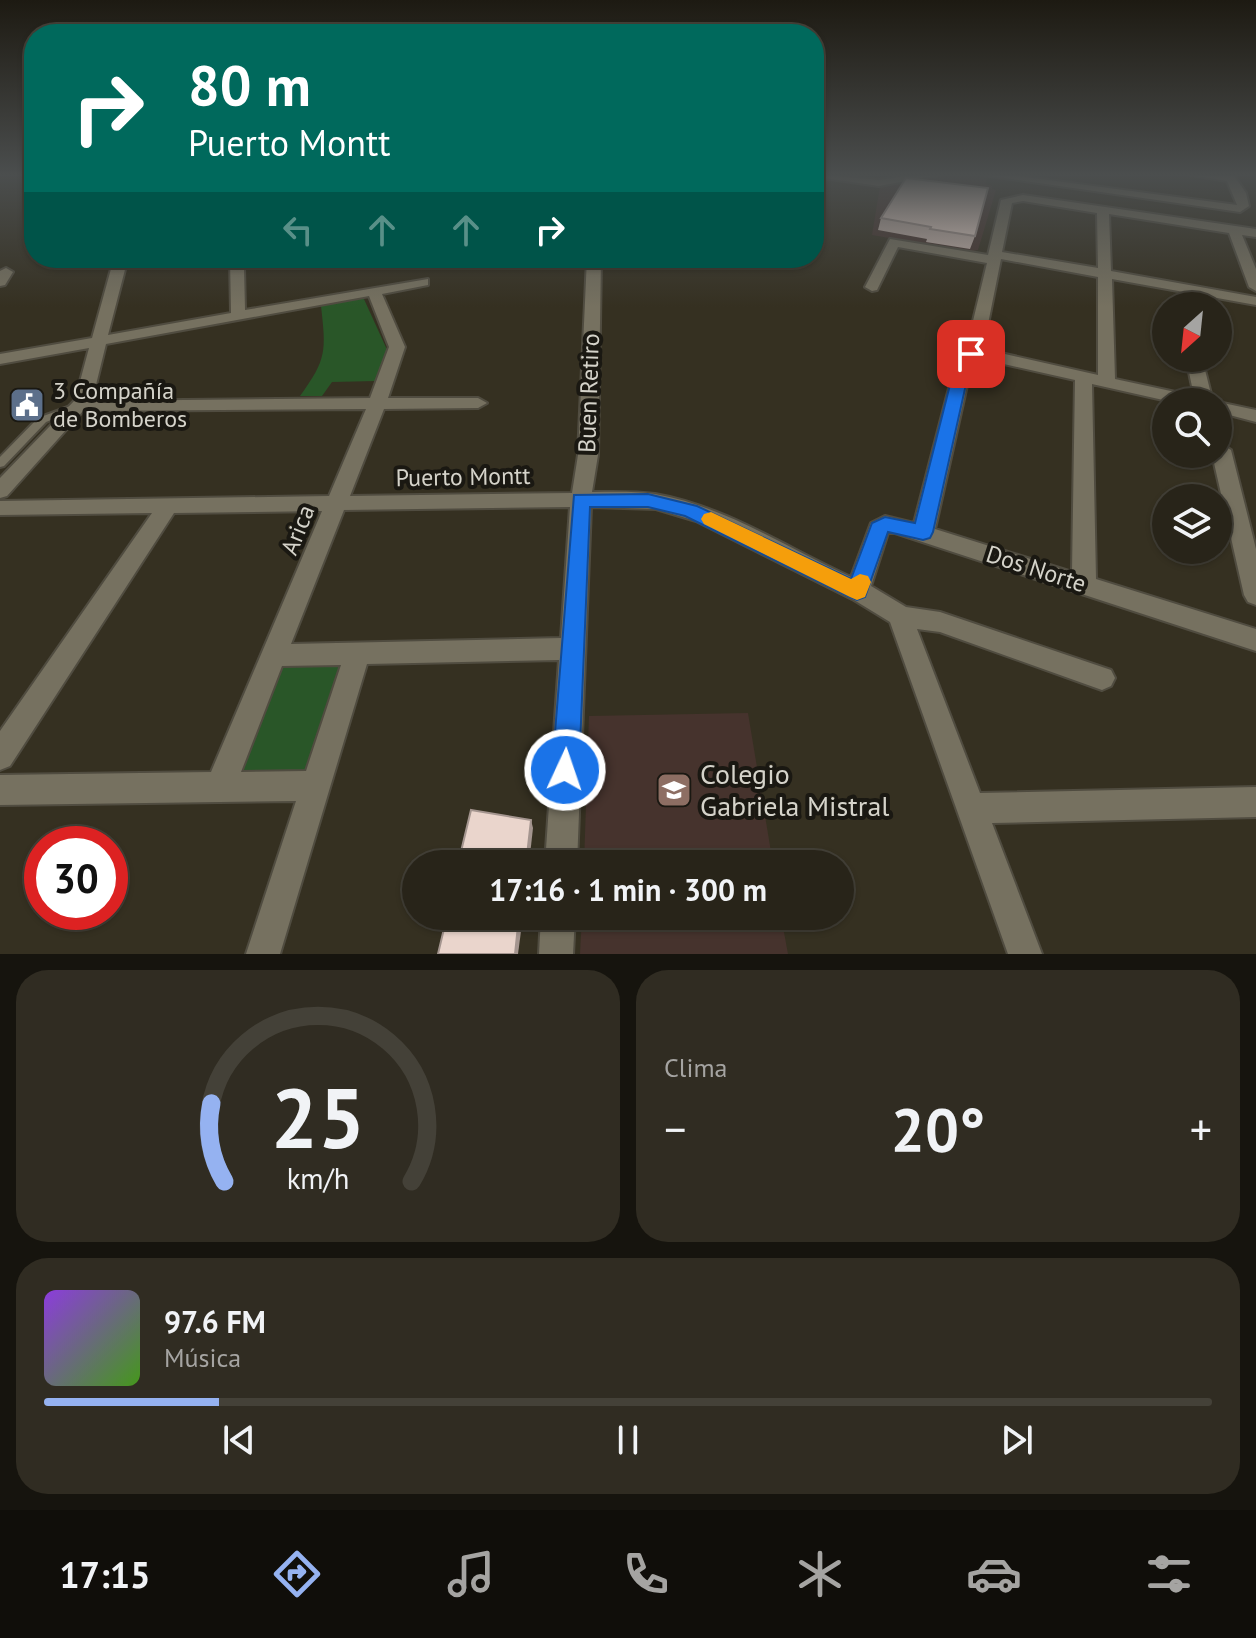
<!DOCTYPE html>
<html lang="es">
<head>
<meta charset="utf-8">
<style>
  :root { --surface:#282419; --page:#302c22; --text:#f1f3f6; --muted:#a5a4a2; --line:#444138; --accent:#95b2f1 }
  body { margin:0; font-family:"PT Sans",sans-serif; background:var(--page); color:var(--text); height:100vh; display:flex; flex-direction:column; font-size:30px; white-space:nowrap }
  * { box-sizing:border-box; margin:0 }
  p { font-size:26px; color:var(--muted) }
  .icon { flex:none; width:44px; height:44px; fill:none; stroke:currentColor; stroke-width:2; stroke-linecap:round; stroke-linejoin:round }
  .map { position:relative; height:954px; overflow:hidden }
  .details { display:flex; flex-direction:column; gap:16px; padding:16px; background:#16140e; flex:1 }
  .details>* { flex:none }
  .hud { position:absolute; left:24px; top:24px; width:800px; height:244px; border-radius:32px; box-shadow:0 2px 6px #0004,0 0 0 2px var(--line); background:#00695c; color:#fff; overflow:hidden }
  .needle { width:52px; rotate:207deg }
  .tools { position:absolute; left:1152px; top:292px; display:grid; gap:16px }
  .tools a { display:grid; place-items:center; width:80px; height:80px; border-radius:50%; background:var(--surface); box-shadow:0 2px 6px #0004,0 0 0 2px var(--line); font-size:40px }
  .speed { position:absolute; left:24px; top:826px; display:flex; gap:16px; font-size:40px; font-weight:700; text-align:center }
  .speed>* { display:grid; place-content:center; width:104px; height:104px; border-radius:50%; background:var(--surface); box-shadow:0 2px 6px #0004,0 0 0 2px var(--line); line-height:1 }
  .speed .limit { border:12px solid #d22; background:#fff; color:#111 }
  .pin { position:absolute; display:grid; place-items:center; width:68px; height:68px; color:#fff; margin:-34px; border-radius:16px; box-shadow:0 4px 12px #0006 }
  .me { position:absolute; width:88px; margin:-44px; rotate:3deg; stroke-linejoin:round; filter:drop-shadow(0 0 6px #0008) }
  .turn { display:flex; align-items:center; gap:28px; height:168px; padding:0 32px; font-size:36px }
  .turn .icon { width:104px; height:104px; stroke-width:2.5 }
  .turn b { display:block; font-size:56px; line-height:68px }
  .lanes { display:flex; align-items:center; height:76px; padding:0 32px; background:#0003; justify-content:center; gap:40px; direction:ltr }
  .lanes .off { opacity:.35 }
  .big { font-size:60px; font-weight:800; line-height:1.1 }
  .details .tile { flex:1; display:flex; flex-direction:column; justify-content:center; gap:12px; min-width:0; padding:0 28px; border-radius:32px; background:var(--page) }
  .details .dial { align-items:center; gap:0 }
  .dial svg { height:208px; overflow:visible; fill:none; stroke:var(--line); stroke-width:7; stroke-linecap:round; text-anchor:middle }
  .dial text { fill:var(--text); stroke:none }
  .song { display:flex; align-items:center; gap:24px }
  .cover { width:96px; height:96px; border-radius:12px; background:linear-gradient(135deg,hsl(270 70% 55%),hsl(100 70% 35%)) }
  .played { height:8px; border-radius:4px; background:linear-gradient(90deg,var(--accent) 15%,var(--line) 15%) }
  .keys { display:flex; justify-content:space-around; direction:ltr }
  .heat { display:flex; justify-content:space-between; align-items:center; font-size:44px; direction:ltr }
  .details .tiles { flex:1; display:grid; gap:16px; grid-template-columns:1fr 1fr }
  .tile:last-child { grid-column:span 2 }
  .trip { position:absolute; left:402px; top:850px; width:452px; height:80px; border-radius:40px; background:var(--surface); box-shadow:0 2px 6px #0004,0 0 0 2px var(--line); font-weight:800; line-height:80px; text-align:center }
  .menu { display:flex; height:128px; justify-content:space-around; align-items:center; background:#100e0a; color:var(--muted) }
  .menu .icon { width:56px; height:56px }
  .menu .active { color:var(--accent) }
  .menu b { font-size:36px; color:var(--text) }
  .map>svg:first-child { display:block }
  .education { fill:#46332d }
  .green { fill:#295628 }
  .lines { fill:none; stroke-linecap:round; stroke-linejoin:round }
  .lane-casing { stroke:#504c40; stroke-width:4 }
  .street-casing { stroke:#504c40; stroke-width:4 }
  .lane { fill:#767160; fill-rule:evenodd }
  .street { fill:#767160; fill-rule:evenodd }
  .wall { fill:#c9b7af }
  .shaded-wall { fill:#a4958f }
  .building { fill:#ead5cc; stroke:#a4958f; stroke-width:2 }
  .route { fill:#1a73e8; stroke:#114b97; stroke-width:2 }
  .slow { fill:#f59e0b }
  .labels { text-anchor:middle; stroke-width:8; stroke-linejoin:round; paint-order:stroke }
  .poi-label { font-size:24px; fill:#d5d3ca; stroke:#1a1812; text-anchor:start }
  .street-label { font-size:24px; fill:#d5d3ca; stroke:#1a1812 }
  .near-poi-label { font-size:28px; fill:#d5d3ca; stroke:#1a1812; text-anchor:start }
</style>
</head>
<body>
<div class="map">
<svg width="1256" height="954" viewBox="0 0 1256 954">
  <rect width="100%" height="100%" fill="#353021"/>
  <g class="education">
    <polygon points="947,174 988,176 985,184 992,186 992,189 996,190 978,250 967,252 872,235 880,186"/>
    <polygon points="748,713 773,864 584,864 589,716"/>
    <polygon points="582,916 781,916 788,954 580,954"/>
  </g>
  <g class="green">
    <path d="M363,297L389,354L376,381L332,382L322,396H300C327,359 326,351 321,306Z"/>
    <polygon points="341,660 347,665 313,771 237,779 276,667 285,661"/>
  </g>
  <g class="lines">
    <defs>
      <polygon id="lane" points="76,404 79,405 81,407 79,409 46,422 4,466 0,467 0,457 38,418"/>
      <g id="street">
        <polygon points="814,174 879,180 919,174 943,174 879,186 817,177"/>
        <polygon points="977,174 1003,174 1237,205 1227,181 1186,174 1233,174 1246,193 1249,206 1240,212"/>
        <path d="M1023,195L1256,229V237L1242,235L1256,269V291L1249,287L1229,233L1109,214L1111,271L1256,297V305L1112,279L1115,379L1194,396L1186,358H1202L1213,402H1172L1092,384L1096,579L1256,629V651L895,533H888L871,586L906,607L940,612L1111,670L1115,678L1111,686L1102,690L940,632L917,629L980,793L1256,787V817L992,823L1042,954H1008L890,622L854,600L696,521L656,509L591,507L577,864H545L559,660L367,664L280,954H246L296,801L0,805V775L211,772L322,511L174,513L10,766L0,770V731L152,513L0,515V501L329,496L366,409L83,411L7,496L0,498V478L75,400L89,348L0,364V354L92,338L114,258H128L108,335L231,313L230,258H289L282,262L244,268L245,310L428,279V285L382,294L405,347L388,398H478L487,403L478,408L384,409L350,496L572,493L578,455L587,258H601L598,455L592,492C613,492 634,491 655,494C725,506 787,548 851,577L871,523L885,516L914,523L956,361L966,350L987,263L898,247L877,290L872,291L865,287L890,239L988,255L1001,200ZM1023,201L1097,213L1098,268L1002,252L1012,203ZM1001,259L1098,277V375L983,349ZM369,296L389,347L370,398L92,401L106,344ZM977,358L1075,380L1072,572L935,529L972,363ZM570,507L561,638L291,644L344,510ZM341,665L306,771L241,772L282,666Z"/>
        <polygon points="6,268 13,272 5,285 0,286 0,271"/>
        <polygon points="1216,402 1218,402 1256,410 1256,422 1218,412"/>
        <polygon points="1221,444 1231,450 1256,549 1256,605 1248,602 1244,595 1212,454 1218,454 1218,445"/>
        <polygon points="541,916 575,916 573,954 539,954"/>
      </g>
    </defs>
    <use href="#lane" class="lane-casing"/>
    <use href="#street" class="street-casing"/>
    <use href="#lane" class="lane"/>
    <use href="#street" class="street"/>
  </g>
  <polygon class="wall" points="906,178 975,236 970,249 926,242 927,239 878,230 881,218"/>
  <g class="shaded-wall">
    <polygon points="531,820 533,828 529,864 526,864"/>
    <polygon points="519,916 523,916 518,954 515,954"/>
  </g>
  <g class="building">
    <polygon points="906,178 988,188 975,236 930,229 931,227 881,218"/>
    <polygon points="471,810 531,820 526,864 458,864"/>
    <polygon points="447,916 519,916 515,954 438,954"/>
  </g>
  <linearGradient id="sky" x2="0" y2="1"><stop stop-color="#1d1a12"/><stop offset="0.57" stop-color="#4b4e4e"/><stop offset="1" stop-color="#4b4e4e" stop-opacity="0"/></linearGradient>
  <rect width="1256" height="307" fill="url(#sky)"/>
  <polygon class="route" points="971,349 978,354 971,362 933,532 930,538 923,540 888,532 865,597 857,600 850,597 685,516 648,507 590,507 579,770 575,779 565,783 556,779 552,770 574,495 648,494 697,506 851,579 872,523 885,517 915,523 956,361"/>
  <polygon class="slow" points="711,512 851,579 860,574 868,576 871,582 865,597 857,600 850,597 704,524 701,519 704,514"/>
  <defs>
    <symbol id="civic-square" viewBox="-11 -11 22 22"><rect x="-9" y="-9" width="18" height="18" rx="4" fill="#5c6f8a" stroke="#1a1812"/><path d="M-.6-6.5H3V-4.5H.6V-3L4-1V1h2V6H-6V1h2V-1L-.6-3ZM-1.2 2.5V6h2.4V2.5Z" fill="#fff"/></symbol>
    <symbol id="school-square" viewBox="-11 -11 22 22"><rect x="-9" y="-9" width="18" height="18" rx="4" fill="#8d6e63" stroke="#1a1812"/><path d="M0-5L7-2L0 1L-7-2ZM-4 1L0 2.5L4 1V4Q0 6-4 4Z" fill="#fff"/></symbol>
  </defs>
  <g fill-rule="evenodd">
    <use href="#civic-square" x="7" y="385" width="40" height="40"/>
    <use href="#school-square" x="654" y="770" width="40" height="40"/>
  </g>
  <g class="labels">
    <g class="poi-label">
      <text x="53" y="399">3 Compañía<tspan x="53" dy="28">de Bomberos</tspan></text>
    </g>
    <g class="street-label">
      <text transform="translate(589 393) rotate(-88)" y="8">Buen Retiro</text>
      <text transform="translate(463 477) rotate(-1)" y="8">Puerto Montt</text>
      <text transform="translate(298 530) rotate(-68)" y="8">Arica</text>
      <text transform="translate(1036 569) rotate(18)" y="8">Dos Norte</text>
    </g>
    <g class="near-poi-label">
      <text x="700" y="784">Colegio<tspan x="700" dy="32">Gabriela Mistral</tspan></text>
    </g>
  </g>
</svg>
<div class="tools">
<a><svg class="needle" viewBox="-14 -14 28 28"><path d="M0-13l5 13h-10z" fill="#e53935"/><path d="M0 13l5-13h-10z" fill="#a5a4a2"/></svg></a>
<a><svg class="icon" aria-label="search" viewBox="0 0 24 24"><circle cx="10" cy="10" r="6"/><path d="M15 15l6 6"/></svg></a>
<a><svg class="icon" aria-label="layers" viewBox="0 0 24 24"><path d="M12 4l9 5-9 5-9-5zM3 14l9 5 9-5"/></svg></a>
</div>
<div class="speed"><div class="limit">30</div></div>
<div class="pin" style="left:971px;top:354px;background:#d93025"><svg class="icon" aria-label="arrive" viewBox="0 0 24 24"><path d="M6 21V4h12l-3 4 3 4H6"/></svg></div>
<svg class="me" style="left:565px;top:770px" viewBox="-20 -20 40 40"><circle r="17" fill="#1a73e8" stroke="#fff" stroke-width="3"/><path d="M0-11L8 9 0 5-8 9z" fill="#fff"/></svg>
<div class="trip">17:16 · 1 min · 300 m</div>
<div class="hud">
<div class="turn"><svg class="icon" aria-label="right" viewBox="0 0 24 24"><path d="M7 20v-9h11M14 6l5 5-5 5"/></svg><div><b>80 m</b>Puerto Montt</div></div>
<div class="lanes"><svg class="icon off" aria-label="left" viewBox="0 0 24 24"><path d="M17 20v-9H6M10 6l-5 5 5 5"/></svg><svg class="icon off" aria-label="ahead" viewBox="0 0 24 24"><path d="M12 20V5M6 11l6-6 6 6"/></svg><svg class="icon off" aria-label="ahead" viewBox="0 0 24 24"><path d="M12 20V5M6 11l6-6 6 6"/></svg><svg class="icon" aria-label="right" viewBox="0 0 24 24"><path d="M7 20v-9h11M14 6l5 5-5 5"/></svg></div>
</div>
</div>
<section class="details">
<div class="tiles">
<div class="tile dial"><svg viewBox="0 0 100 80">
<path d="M14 69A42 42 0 1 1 86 69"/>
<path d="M14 69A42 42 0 0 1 9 39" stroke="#95b2f1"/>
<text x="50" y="56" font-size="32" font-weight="700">25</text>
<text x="50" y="72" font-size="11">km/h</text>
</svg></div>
<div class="tile"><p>Clima</p>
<div class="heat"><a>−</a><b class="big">20°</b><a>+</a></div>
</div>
<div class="tile">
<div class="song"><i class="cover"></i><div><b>97.6 FM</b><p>Música</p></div></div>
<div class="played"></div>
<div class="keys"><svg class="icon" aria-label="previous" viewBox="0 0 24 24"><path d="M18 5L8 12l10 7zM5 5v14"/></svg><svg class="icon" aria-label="pause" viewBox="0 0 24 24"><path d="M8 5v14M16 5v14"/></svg><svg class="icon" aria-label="next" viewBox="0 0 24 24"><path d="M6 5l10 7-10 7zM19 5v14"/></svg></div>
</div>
</div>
</section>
<nav class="menu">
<b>17:15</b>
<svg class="icon active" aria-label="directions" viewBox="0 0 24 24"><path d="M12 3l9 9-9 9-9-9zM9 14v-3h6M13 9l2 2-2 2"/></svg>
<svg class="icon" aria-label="music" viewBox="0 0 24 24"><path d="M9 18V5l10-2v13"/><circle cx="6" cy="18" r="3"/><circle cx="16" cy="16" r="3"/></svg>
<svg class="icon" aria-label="phone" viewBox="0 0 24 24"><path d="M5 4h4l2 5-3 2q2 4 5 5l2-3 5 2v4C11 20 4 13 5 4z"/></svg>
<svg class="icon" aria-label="climate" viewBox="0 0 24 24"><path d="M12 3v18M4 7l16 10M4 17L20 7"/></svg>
<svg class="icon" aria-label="car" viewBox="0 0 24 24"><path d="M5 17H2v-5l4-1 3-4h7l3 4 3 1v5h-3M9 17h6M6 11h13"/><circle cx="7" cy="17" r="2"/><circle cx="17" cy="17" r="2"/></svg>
<svg class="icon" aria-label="filters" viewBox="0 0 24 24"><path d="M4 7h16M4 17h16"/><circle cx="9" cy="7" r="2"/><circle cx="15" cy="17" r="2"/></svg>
</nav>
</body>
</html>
